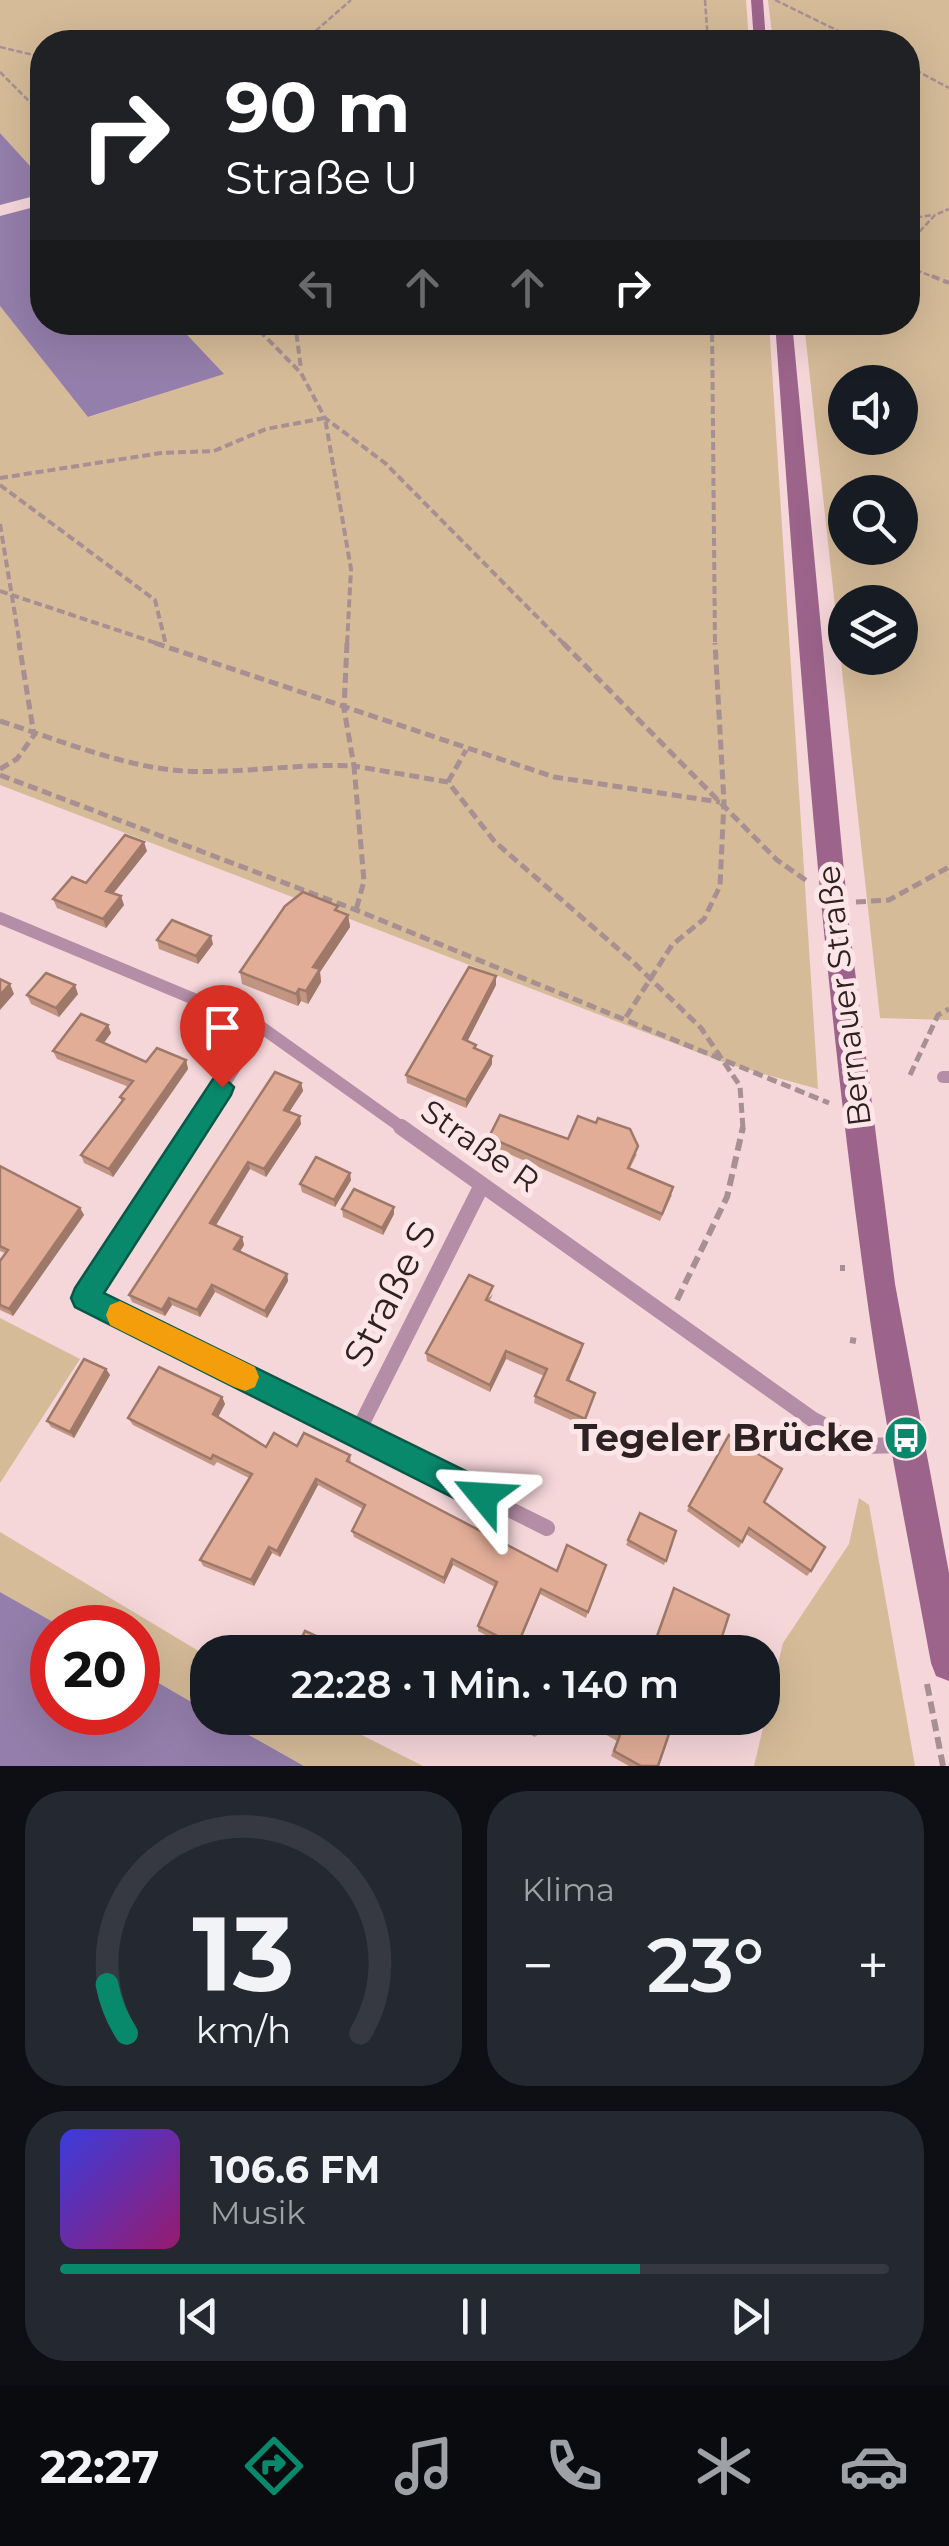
<!DOCTYPE html>
<html lang="de">
<head>
<meta charset="utf-8">
<style>
  :root { --surface:#171b24; --page:#242831; --text:#f1f3f6; --muted:#9ea1a6; --line:#363941; --accent:#09896c }
  body { margin:0; font-family:Montserrat,sans-serif; background:var(--page); color:var(--text); height:100vh; display:flex; flex-direction:column; font-size:38px; white-space:nowrap }
  * { box-sizing:border-box; margin:0 }
  p { font-size:32px; color:var(--muted) }
  .icon { flex:none; width:55px; height:55px; fill:none; stroke:currentColor; stroke-width:2; stroke-linecap:round; stroke-linejoin:round }
  .map { position:relative; height:1766px; overflow:hidden }
  .panel { display:flex; flex-direction:column; gap:25px; padding:25px; background:#0d0f14; flex:1 }
  .panel>* { flex:none }
  .top-card { position:absolute; left:30px; top:30px; width:890px; height:305px; border-radius:40px; box-shadow:0 10px 40px #0002; background:#202124; color:#fff; overflow:hidden }
  .controls { position:absolute; left:828px; top:365px; display:grid; gap:20px }
  .controls a { display:grid; place-items:center; width:90px; height:90px; border-radius:50%; background:var(--surface); box-shadow:0 10px 40px #0002; font-size:50px }
  .speed { position:absolute; left:30px; top:1605px; display:flex; gap:20px; font-size:50px; font-weight:700; text-align:center }
  .speed>* { display:grid; place-content:center; width:130px; height:130px; border-radius:50%; background:var(--surface); box-shadow:0 10px 40px #0002; line-height:1 }
  .speed .limit { border:15px solid #d22; background:#fff; color:#111 }
  .pin { position:absolute; display:grid; place-items:center; width:85px; height:85px; color:#fff; margin:-102px -42px; border-radius:50% 50% 50% 0; rotate:-45deg; box-shadow:0 0 10px #0007 }
  .pin .icon { rotate:45deg }
  .me { position:absolute; width:110px; margin:-55px; rotate:297deg; stroke-linejoin:round; filter:drop-shadow(0 0 8px #0008) }
  .turn { display:flex; align-items:center; gap:35px; height:210px; padding:0 30px; font-size:45px }
  .turn .icon { width:130px; height:130px; stroke-width:2.5 }
  .turn b { display:block; font-size:70px; line-height:85px }
  .lanes { display:flex; align-items:center; height:95px; padding:0 30px; background:#0003; justify-content:center; gap:50px; direction:ltr }
  .lanes .off { opacity:.35 }
  .big { font-size:75px; font-weight:600; line-height:1.1 }
  .panel .widget { flex:1; display:flex; flex-direction:column; justify-content:center; gap:15px; min-width:0; padding:0 35px; border-radius:40px; background:var(--page) }
  .panel .dial { align-items:center; gap:0 }
  .dial svg { height:260px; overflow:visible; fill:none; stroke:var(--line); stroke-width:7; stroke-linecap:round; text-anchor:middle }
  .dial text { fill:var(--text); stroke:none }
  .song { display:flex; align-items:center; gap:30px }
  .cover { width:120px; height:120px; border-radius:15px; background:linear-gradient(135deg,hsl(240 70% 55%),hsl(320 70% 35%)) }
  .played { height:10px; border-radius:5px; background:linear-gradient(90deg,var(--accent) 70%,var(--line) 70%) }
  .keys { display:flex; justify-content:space-around; direction:ltr }
  .heat { display:flex; justify-content:space-between; align-items:center; font-size:55px; direction:ltr }
  .panel .tiles { flex:1; display:grid; gap:25px; grid-template-columns:1fr 1fr }
  .widget:last-child { grid-column:span 2 }
  .trip { position:absolute; left:190px; top:1635px; width:590px; height:100px; border-radius:40px; background:var(--surface); box-shadow:0 10px 40px #0002; font-weight:600; line-height:100px; text-align:center }
  .tabs { display:flex; height:160px; justify-content:space-around; align-items:center; background:#090b0e; color:var(--muted) }
  .tabs .icon { width:70px; height:70px }
  .tabs .current { color:var(--accent) }
  .tabs b { font-size:45px; color:var(--text) }
  .map>svg:first-child { display:block }
  .green { fill:#d5bb98; fill-rule:evenodd }
  .water { fill:#947eab }
  .lines { fill:none; stroke-linecap:round; stroke-linejoin:round }
  .path-far3 { stroke:#a78f92; stroke-width:2.5; stroke-dasharray:6 2.5; stroke-linecap:butt }
  .path-far2 { stroke:#a78f92; stroke-width:4; stroke-dasharray:8 4; stroke-linecap:butt }
  .path-far1 { stroke:#a78f92; stroke-width:5; stroke-dasharray:10 5; stroke-linecap:butt }
  .path { stroke:#a78f92; stroke-width:6; stroke-dasharray:12 6; stroke-linecap:butt }
  .service-far1 { stroke:#b48da6; stroke-width:12 }
  .service { stroke:#b48da6; stroke-width:16 }
  .secondary { fill:#9c648b; fill-rule:evenodd }
  .wall { fill:#c29582 }
  .shaded-wall { fill:#9e796a }
  .building { fill:#e2ad97; stroke:#9e796a; stroke-width:2.5 }
  .route { fill:#09896c; stroke:#065946; stroke-width:2.5 }
  .slow { fill:#f59e0b }
  .labels { text-anchor:middle; stroke-width:10; stroke-linejoin:round; paint-order:stroke }
  .street-label { font-size:32px; fill:#2d2123; stroke:#fee5e7 }
  .near-street-label { font-size:38px; fill:#2d2123; stroke:#fee5e7 }
  .near-poi-label { font-size:38px; font-weight:bold; fill:#2d2123; stroke:#fee5e7; text-anchor:end }
</style>
</head>
<body>
<div class="map">
<svg width="949" height="1766" viewBox="0 0 949 1766">
  <rect width="100%" height="100%" fill="#f5d6d9"/>
  <g class="green">
    <polygon points="0,0 746,0 749,42 407,42 346,30 330,42 42,42 42,179 0,133"/>
    <path d="M768,0H949V1020L880,1018L804,323L908,322V42H773ZM845,382H900V438H845ZM900,492V548H845V492ZM900,602V658H845V602Z"/>
    <polygon points="0,306 89,417 223,374 176,323 769,323 818,1089 728,1064 0,785"/>
    <polygon points="0,1318 80,1359 0,1483"/>
    <polygon points="859,1498 869,1505 915,1766 754,1766 783,1643 849,1544"/>
    <polygon points="0,1532 207,1656 207,1711 138,1671 138,1628 62,1627 0,1592"/>
    <polygon points="219,1718 328,1718 423,1766 304,1766"/>
  </g>
  <g class="water">
    <polygon points="0,133 42,179 42,194 0,205"/>
    <polygon points="42,205 42,322 176,323 224,374 88,417 0,306 0,216"/>
    <polygon points="0,1592 62,1627 52,1628 52,1712 138,1712 138,1671 207,1711 208,1718 219,1718 304,1766 0,1766"/>
  </g>
  <g class="lines">
    <g class="path-far3">
      <polyline points="705,0 708,42"/>
      <polyline points="775,0 861,42"/>
      <polyline points="303,42 351,0"/>
      <polyline points="0,47 42,57"/>
      <polyline points="908,66 949,88"/>
      <polyline points="0,72 42,114"/>
      <polyline points="908,219 932,215"/>
      <polyline points="908,244 935,215 949,209"/>
      <polyline points="908,267 939,279"/>
    </g>
    <g class="path-far2">
      <polyline points="932,276 949,283"/>
      <polyline points="251,322 301,373 325,418 385,463 565,645"/>
      <polyline points="295,322 301,369"/>
      <polyline points="712,322 715,645"/>
      <polyline points="0,478 161,453 214,451 266,429 325,418 351,569 347,645"/>
      <polyline points="0,485 155,600 166,645"/>
      <polyline points="0,524 20,645"/>
      <polyline points="0,591 162,645"/>
    </g>
    <g class="path-far1">
      <polyline points="155,643 554,777 720,802"/>
      <polyline points="347,643 344,709 354,766 448,782 495,842 631,960 701,1028 740,1086 743,1129"/>
      <polyline points="563,643 777,860 807,881"/>
      <path d="M0,721C56,739 126,768 185,771C240,774 297,763 354,766L364,881L356,910"/>
      <polyline points="0,769 17,759 34,735 19,643"/>
      <polyline points="0,775 356,910 829,1103"/>
      <polyline points="448,782 466,750"/>
      <polyline points="856,902 889,900 949,867"/>
      <polyline points="626,1017 672,945 704,919 720,886 724,802 715,643"/>
      <polyline points="910,1075 938,1015 949,1009"/>
    </g>
    <g class="path">
      <polyline points="840,1268 845,1268"/>
      <polyline points="677,1300 727,1197 743,1127"/>
      <polyline points="850,1340 856,1341"/>
      <polyline points="927,1684 943,1766"/>
    </g>
    <g class="service-far1">
      <polyline points="0,918 261,1027 404,1129"/>
      <polyline points="943,1077 949,1077"/>
      <polyline points="195,1129 261,1027"/>
    </g>
    <g class="service">
      <polyline points="196,1127 85,1298 547,1528"/>
      <polyline points="401,1127 812,1419 863,1446 904,1445"/>
      <polyline points="357,1433 482,1185"/>
    </g>
    <g class="secondary">
      <polygon points="751,0 763,0 766,42 754,42"/>
      <path d="M775,322H792L849,924L895,1284L949,1573V1681L936,1676L931,1663C908,1537 882,1411 865,1284C821,965 798,644 775,322Z"/>
    </g>
  </g>
  <g class="wall">
    <polygon points="147,851 113,893 124,905 106,928 57,908 53,899"/>
    <polygon points="339,911 348,915 350,927 320,972 321,982 308,1004 301,1001 298,1006 242,984 240,972"/>
    <polygon points="157,940 213,944 198,964 159,949"/>
    <polygon points="496,985 467,1041 492,1064 466,1108 407,1083 406,1075"/>
    <polygon points="78,994 59,1017 31,1004 27,995"/>
    <polygon points="108,1025 111,1033 104,1043 146,1062 186,1060 188,1069 113,1177 84,1163 81,1155 122,1102 120,1097 129,1087 57,1059 53,1051"/>
    <polygon points="301,1083 303,1091 289,1112 301,1124 266,1177 250,1169 216,1225 242,1237 244,1245 240,1252 287,1274 288,1281 267,1318 215,1292 200,1317 172,1305 165,1316 132,1302 129,1295"/>
    <polygon points="489,1137 568,1139 637,1154 630,1168 672,1195 660,1221 489,1145"/>
    <polygon points="0,1166 80,1208 84,1215 13,1316 0,1310 0,1261 5,1253 0,1251"/>
    <polygon points="351,1180 335,1207 302,1192 300,1184"/>
    <polygon points="394,1207 394,1214 383,1235 343,1217 342,1209"/>
    <polygon points="493,1294 489,1302 583,1344 581,1352 568,1381 595,1393 584,1426 534,1403 535,1396 544,1376 506,1359 490,1392 427,1361 426,1353"/>
    <polygon points="106,1369 110,1375 74,1438 51,1427 47,1421"/>
    <polygon points="222,1397 225,1404 218,1417 266,1447 297,1446 350,1455 351,1463 557,1571 606,1565 586,1618 540,1594 516,1651 478,1631 478,1626 495,1587 453,1565 444,1584 354,1537 352,1531 363,1509 318,1485 280,1557 272,1553 254,1586 203,1566 200,1560 249,1478 217,1462 214,1466 133,1425 128,1418"/>
    <polygon points="764,1502 811,1571 807,1576 746,1534 739,1548 687,1511 689,1506"/>
    <polygon points="640,1513 676,1531 664,1565 626,1545"/>
    <polygon points="674,1588 717,1652 650,1652"/>
    <polygon points="501,1718 543,1718 535,1737"/>
    <polygon points="577,1718 639,1718 658,1766 629,1766 611,1756 617,1741"/>
  </g>
  <g class="shaded-wall">
    <polygon points="144,842 147,851 109,899 106,891"/>
    <polygon points="121,896 124,905 106,928 103,919"/>
    <polygon points="348,915 350,927 320,972 321,982 308,1004 306,991 313,967"/>
    <polygon points="211,936 213,944 198,964 196,956"/>
    <polygon points="496,976 496,985 464,1048 463,1039"/>
    <polygon points="10,984 14,994 0,1010 0,995"/>
    <polygon points="75,985 78,994 59,1017 56,1008"/>
    <polygon points="299,989 301,1001 298,1006 296,994"/>
    <polygon points="108,1025 111,1033 100,1048 97,1040"/>
    <polygon points="492,1056 492,1064 466,1108 466,1100"/>
    <polygon points="186,1060 188,1069 113,1177 109,1169"/>
    <polygon points="301,1083 303,1091 286,1117 284,1110"/>
    <polygon points="300,1116 301,1124 266,1177 264,1169"/>
    <polygon points="248,1162 250,1169 213,1230 210,1223"/>
    <polygon points="350,1173 351,1180 335,1207 334,1200"/>
    <polygon points="394,1207 394,1214 383,1235 382,1228"/>
    <polygon points="80,1208 84,1215 13,1316 9,1309"/>
    <polygon points="242,1237 244,1245 237,1256 234,1249"/>
    <polygon points="287,1274 288,1281 267,1318 265,1311"/>
    <polygon points="212,1285 215,1292 200,1317 197,1310"/>
    <polygon points="169,1298 172,1305 165,1316 162,1310"/>
    <polygon points="583,1344 581,1352 566,1388 567,1380"/>
    <polygon points="506,1351 506,1359 490,1392 490,1385"/>
    <polygon points="106,1369 110,1375 74,1438 70,1432"/>
    <polygon points="222,1397 225,1404 216,1421 213,1414"/>
    <polygon points="316,1479 318,1485 280,1557 277,1551"/>
    <polygon points="269,1547 272,1553 254,1586 251,1580"/>
    <polygon points="452,1559 453,1565 444,1584 444,1578"/>
    <polygon points="541,1589 540,1594 516,1651 517,1646"/>
  </g>
  <g class="building">
    <polygon points="125,835 144,842 106,891 121,896 103,919 53,899 72,877 86,883"/>
    <polygon points="303,892 338,906 335,910 348,915 313,967 320,969 306,991 299,989 296,994 240,972 285,906"/>
    <polygon points="172,920 211,936 196,956 157,940"/>
    <polygon points="469,967 496,976 463,1039 476,1045 474,1048 492,1056 466,1100 406,1075"/>
    <polygon points="46,973 75,985 56,1008 27,995"/>
    <polygon points="0,979 10,984 0,995"/>
    <polygon points="81,1014 108,1025 97,1040 146,1062 157,1048 186,1060 109,1169 81,1155 124,1099 120,1097 133,1081 53,1051"/>
    <polygon points="275,1072 301,1083 284,1110 300,1116 264,1169 248,1162 210,1223 242,1237 234,1249 287,1274 265,1311 212,1285 197,1310 169,1298 162,1310 129,1295"/>
    <polygon points="500,1115 568,1139 578,1116 596,1123 598,1118 630,1129 638,1146 628,1168 673,1187 662,1214 489,1137"/>
    <polygon points="316,1157 350,1173 334,1200 300,1184"/>
    <polygon points="0,1166 80,1208 9,1309 0,1305 0,1261 8,1250 0,1246"/>
    <polygon points="354,1189 394,1207 382,1228 342,1209"/>
    <polygon points="469,1275 493,1286 486,1300 583,1344 567,1380 595,1393 585,1419 535,1396 547,1369 506,1351 490,1385 426,1353"/>
    <polygon points="84,1359 106,1369 70,1432 47,1421"/>
    <polygon points="159,1367 222,1397 213,1414 266,1447 274,1433 297,1446 304,1433 350,1455 347,1461 557,1571 567,1545 606,1565 588,1612 541,1589 517,1646 478,1626 497,1582 452,1559 444,1578 352,1531 365,1505 316,1479 277,1551 269,1547 251,1580 200,1560 252,1474 213,1455 211,1459 128,1418"/>
    <polygon points="729,1435 782,1469 764,1502 825,1547 811,1571 749,1528 742,1542 689,1506"/>
    <polygon points="640,1513 676,1531 666,1561 628,1540"/>
    <polygon points="674,1588 729,1615 717,1652 707,1652 699,1649 698,1652 667,1652 654,1645"/>
    <polygon points="305,1631 351,1652 300,1652 296,1650"/>
    <polygon points="498,1646 509,1652 495,1652"/>
    <polygon points="508,1718 543,1718 536,1734"/>
    <polygon points="589,1718 639,1718 669,1734 658,1766 641,1766 614,1751 620,1735"/>
  </g>
  <polygon class="route" points="222,1076 234,1087 231,1095 104,1293 494,1485 499,1496 494,1507 483,1511 472,1507 75,1307 71,1298 75,1288 213,1079"/>
  <polygon class="slow" points="120,1301 255,1367 259,1377 255,1387 245,1391 234,1387 110,1325 106,1315 110,1305"/>
  <defs>
    <symbol id="bus-disc" viewBox="-11 -11 22 22"><circle r="9.5" fill="#09896c" stroke="#fee5e7"/><path d="M-5-6H5V4H4V6H2V4H-2V6H-4V4H-5ZM-3.5-4V0h7V-4ZM-3.5 1.2v1.5H-2V1.2ZM2 1.2v1.5H3.5V1.2Z" fill="#fff"/></symbol>
  </defs>
  <g fill-rule="evenodd">
    <use href="#bus-disc" x="881" y="1413" width="50" height="50"/>
  </g>
  <g class="labels">
    <g class="street-label">
      <text transform="translate(844 996) rotate(-97)" y="11">Bernauer Straße</text>
      <text transform="translate(480 1146) rotate(35)" y="11">Straße R</text>
    </g>
    <g class="near-street-label">
      <text transform="translate(390 1294) rotate(-63)" y="13">Straße S</text>
    </g>
    <g class="near-poi-label">
      <text x="874" y="1451">Tegeler Brücke</text>
    </g>
  </g>
</svg>
<div class="controls">
<a><svg class="icon" aria-label="sound" viewBox="0 0 24 24"><path d="M4 9h4l5-4v14l-5-4H4zM17 9q2 3 0 6"/></svg></a>
<a><svg class="icon" aria-label="search" viewBox="0 0 24 24"><circle cx="10" cy="10" r="6"/><path d="M15 15l6 6"/></svg></a>
<a><svg class="icon" aria-label="layers" viewBox="0 0 24 24"><path d="M12 4l9 5-9 5-9-5zM3 14l9 5 9-5"/></svg></a>
</div>
<div class="speed"><div class="limit">20</div></div>
<div class="pin" style="left:222px;top:1087px;background:#d93025"><svg class="icon" aria-label="arrive" viewBox="0 0 24 24"><path d="M6 21V4h12l-3 4 3 4H6"/></svg></div>
<svg class="me" style="left:483px;top:1496px" viewBox="-20 -20 40 40"><path d="M0-17L14 15 0 8-14 15z" fill="#09896c" stroke="#fff" stroke-width="4"/></svg>
<div class="trip">22:28 · 1 Min. · 140 m</div>
<div class="top-card">
<div class="turn"><svg class="icon" aria-label="right" viewBox="0 0 24 24"><path d="M7 20v-9h11M14 6l5 5-5 5"/></svg><div><b>90 m</b>Straße U</div></div>
<div class="lanes"><svg class="icon off" aria-label="left" viewBox="0 0 24 24"><path d="M17 20v-9H6M10 6l-5 5 5 5"/></svg><svg class="icon off" aria-label="ahead" viewBox="0 0 24 24"><path d="M12 20V5M6 11l6-6 6 6"/></svg><svg class="icon off" aria-label="ahead" viewBox="0 0 24 24"><path d="M12 20V5M6 11l6-6 6 6"/></svg><svg class="icon" aria-label="right" viewBox="0 0 24 24"><path d="M7 20v-9h11M14 6l5 5-5 5"/></svg></div>
</div>
</div>
<section class="panel">
<div class="tiles">
<div class="widget dial"><svg viewBox="0 0 100 80">
<path d="M14 69A42 42 0 1 1 86 69"/>
<path d="M14 69A42 42 0 0 1 8 54" stroke="#09896c"/>
<text x="50" y="56" font-size="32" font-weight="700">13</text>
<text x="50" y="72" font-size="11">km/h</text>
</svg></div>
<div class="widget"><p>Klima</p>
<div class="heat"><a>−</a><b class="big">23°</b><a>+</a></div>
</div>
<div class="widget">
<div class="song"><i class="cover"></i><div><b>106.6 FM</b><p>Musik</p></div></div>
<div class="played"></div>
<div class="keys"><svg class="icon" aria-label="previous" viewBox="0 0 24 24"><path d="M18 5L8 12l10 7zM5 5v14"/></svg><svg class="icon" aria-label="pause" viewBox="0 0 24 24"><path d="M8 5v14M16 5v14"/></svg><svg class="icon" aria-label="next" viewBox="0 0 24 24"><path d="M6 5l10 7-10 7zM19 5v14"/></svg></div>
</div>
</div>
</section>
<nav class="tabs">
<b>22:27</b>
<svg class="icon current" aria-label="directions" viewBox="0 0 24 24"><path d="M12 3l9 9-9 9-9-9zM9 14v-3h6M13 9l2 2-2 2"/></svg>
<svg class="icon" aria-label="music" viewBox="0 0 24 24"><path d="M9 18V5l10-2v13"/><circle cx="6" cy="18" r="3"/><circle cx="16" cy="16" r="3"/></svg>
<svg class="icon" aria-label="phone" viewBox="0 0 24 24"><path d="M5 4h4l2 5-3 2q2 4 5 5l2-3 5 2v4C11 20 4 13 5 4z"/></svg>
<svg class="icon" aria-label="climate" viewBox="0 0 24 24"><path d="M12 3v18M4 7l16 10M4 17L20 7"/></svg>
<svg class="icon" aria-label="car" viewBox="0 0 24 24"><path d="M5 17H2v-5l4-1 3-4h7l3 4 3 1v5h-3M9 17h6M6 11h13"/><circle cx="7" cy="17" r="2"/><circle cx="17" cy="17" r="2"/></svg>
</nav>
</body>
</html>
